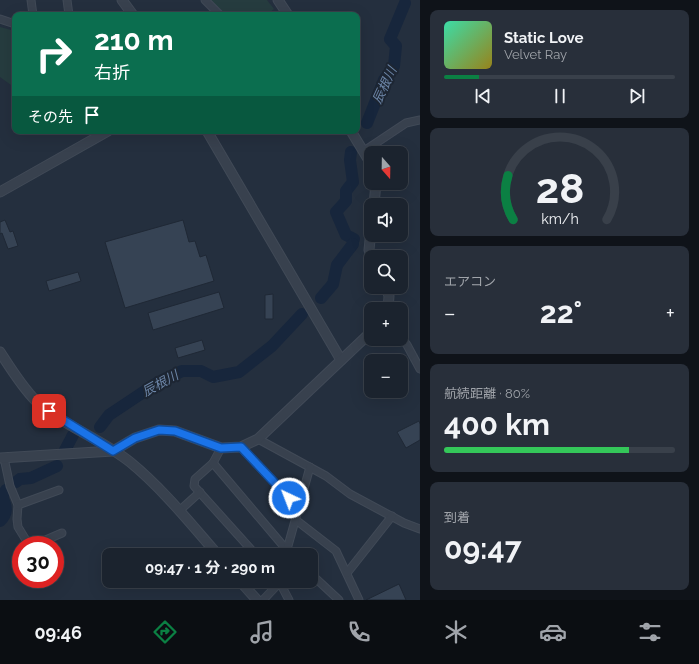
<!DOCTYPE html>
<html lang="ja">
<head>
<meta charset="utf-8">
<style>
  :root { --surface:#1b232e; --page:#282f3a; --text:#f1f3f6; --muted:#a0a4aa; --line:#39404a; --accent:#0b8043 }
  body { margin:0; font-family:Raleway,"Noto Sans JP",sans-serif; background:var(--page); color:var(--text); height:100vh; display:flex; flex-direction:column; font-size:15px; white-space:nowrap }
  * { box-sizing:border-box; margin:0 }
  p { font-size:13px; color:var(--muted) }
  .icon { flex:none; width:22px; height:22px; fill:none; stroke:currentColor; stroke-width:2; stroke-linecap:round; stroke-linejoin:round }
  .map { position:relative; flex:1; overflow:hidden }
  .sheet { display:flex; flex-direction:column; gap:10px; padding:10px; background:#0f1319; width:279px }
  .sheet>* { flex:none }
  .guide { position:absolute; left:12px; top:12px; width:348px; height:122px; border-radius:8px; box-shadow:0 4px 16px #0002,0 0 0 1px var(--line); background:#0b6e4f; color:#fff; overflow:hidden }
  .needle { width:26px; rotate:160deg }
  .tools { position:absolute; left:364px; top:146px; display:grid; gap:8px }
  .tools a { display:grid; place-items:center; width:44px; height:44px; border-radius:8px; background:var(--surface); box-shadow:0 4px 16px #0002,0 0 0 1px var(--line); font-size:20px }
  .speed { position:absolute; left:12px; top:536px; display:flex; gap:8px; font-size:20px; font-weight:700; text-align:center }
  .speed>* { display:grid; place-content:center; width:52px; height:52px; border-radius:50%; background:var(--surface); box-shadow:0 4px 16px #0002,0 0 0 1px var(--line); line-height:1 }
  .speed .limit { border:6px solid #d22; background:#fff; color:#111 }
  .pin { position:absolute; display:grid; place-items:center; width:34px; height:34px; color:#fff; margin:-17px; border-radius:8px; box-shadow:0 2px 6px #0006 }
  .me { position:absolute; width:44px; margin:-22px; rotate:317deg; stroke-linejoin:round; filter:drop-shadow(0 0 3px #0008) }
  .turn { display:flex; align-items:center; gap:14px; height:84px; padding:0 16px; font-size:18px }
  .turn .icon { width:52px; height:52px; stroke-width:2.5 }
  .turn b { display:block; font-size:28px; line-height:34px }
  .then { display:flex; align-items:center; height:38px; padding:0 16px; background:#0003; gap:8px; font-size:15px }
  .big { font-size:30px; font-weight:700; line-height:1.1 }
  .sheet .widget { flex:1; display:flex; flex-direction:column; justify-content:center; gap:6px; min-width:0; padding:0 14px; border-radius:8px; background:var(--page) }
  .sheet .dial { align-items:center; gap:0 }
  .dial svg { height:104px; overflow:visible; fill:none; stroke:var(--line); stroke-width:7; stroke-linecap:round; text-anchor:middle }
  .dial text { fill:var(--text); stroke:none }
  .song { display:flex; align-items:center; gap:12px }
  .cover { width:48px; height:48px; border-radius:6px; background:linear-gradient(135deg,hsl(160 70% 55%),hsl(50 70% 35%)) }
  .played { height:4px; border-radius:2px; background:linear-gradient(90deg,var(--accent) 15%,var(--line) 15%) }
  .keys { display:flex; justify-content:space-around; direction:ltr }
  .heat { display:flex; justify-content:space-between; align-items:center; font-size:22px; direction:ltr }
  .charge { height:6px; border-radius:3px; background:linear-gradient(90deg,#34c759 80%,var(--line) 0) }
  .trip { position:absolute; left:102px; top:548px; width:216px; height:40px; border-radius:8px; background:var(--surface); box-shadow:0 4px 16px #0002,0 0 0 1px var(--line); font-weight:700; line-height:40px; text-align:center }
  .menu { display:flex; height:64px; justify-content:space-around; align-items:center; background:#0b0e12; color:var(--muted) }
  .menu .icon { width:28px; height:28px }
  .menu .current { color:var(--accent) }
  .menu b { font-size:18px; color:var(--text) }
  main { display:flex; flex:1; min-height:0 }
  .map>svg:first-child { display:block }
  .green { fill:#263c3f }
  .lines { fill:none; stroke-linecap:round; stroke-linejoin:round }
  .river { stroke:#17263c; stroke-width:12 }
  .building { fill:#364354; stroke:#1f2835 }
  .minor-casing { stroke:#414a57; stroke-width:9 }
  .tertiary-casing { stroke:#414a57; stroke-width:11 }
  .minor { stroke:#38414e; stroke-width:7 }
  .tertiary { stroke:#38414e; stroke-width:9 }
  .route-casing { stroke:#114b97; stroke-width:10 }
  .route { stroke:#1a73e8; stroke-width:7 }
  .labels { text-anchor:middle; stroke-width:4; stroke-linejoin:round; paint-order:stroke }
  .water-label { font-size:13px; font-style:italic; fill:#6d86a8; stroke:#1d2633 }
</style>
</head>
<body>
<main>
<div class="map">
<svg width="420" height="600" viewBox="0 0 420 600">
  <rect width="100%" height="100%" fill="#242f3e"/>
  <g class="green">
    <polygon points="211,0 267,0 274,9 267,15 226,15"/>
    <polygon points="0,27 15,31 15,88 0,77"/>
  </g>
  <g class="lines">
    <g class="river">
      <polyline points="367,123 384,80 394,66 396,46 390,39 405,3"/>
      <polyline points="351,152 350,160 353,182 346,191 346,201 336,212 346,235 354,239"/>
      <polyline points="321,298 333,284 337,265 353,244"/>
      <polyline points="100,427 109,415 157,383 182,371 201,371 213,377 239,372 272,346 302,314"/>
      <polyline points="64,452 73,435"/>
      <polyline points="16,482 20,479 31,478 57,466"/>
      <path d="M0,521C8,513 7,507 2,497L6,490"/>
    </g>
  </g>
  <g class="building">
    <polygon points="5,220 10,232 13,231 18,246 8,249 2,233 0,234 0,222"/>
    <polygon points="183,220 189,242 195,241 200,257 206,255 214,281 125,308 105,242"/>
    <polygon points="78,272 81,281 49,291 46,281"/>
    <polygon points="219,292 224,308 153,330 148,313"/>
    <polygon points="273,294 273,319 265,319 265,295"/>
    <polygon points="202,340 205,350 178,358 175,348"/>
    <polygon points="419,421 420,424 420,440 406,448 397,432"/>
    <polygon points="399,584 406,600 366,600"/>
  </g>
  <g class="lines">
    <defs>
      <g id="minor">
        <polyline points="31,0 33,15"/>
        <polyline points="67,0 69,15"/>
        <polyline points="205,0 220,15"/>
        <polyline points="0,19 15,24"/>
        <polyline points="364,151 406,123 420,120"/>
        <polyline points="401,337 407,345 420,369"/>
        <polyline points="258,439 326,476 350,494 404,523 420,529"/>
        <polyline points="241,447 299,509"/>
        <polyline points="221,448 213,463 195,479 194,486 256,555"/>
        <polyline points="4,458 10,486 18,505 17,519 18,527 29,545"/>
        <polyline points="213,463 291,555"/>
        <polyline points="18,505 59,490"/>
        <polyline points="179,511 200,492"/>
        <polyline points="296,520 336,551 359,600"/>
        <polyline points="34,545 62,533"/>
        <polyline points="286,553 310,467"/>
        <polyline points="347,573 392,516"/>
        <polyline points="311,574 339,600"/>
        <polyline points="279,581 289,600"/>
        <polyline points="263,600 281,581"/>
      </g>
      <g id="tertiary">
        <polyline points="122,0 133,15"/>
        <polyline points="278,0 288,15"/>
        <polyline points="207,131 341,360"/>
        <polyline points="351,131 371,164"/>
        <polyline points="0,192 108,131"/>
        <polyline points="374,205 376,183"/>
        <polyline points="371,230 369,250 372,257"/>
        <polyline points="386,287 389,296 388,309"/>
        <path d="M0,352C11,369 22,387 36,401C64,426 101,439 130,462C163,489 190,523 218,555"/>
        <polyline points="0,458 113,451 135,438 159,430 175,431 221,448 241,447 258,439 371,332"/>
        <polyline points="240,581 257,600"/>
      </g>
    </defs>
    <use href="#minor" class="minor-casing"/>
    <use href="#tertiary" class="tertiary-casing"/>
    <use href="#minor" class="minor"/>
    <use href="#tertiary" class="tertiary"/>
  </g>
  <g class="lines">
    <defs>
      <polyline id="route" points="49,411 113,451 135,438 159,430 175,431 221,448 241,447 289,498"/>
    </defs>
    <use href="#route" class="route-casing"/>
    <use href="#route" class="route"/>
  </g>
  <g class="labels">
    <g class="water-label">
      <text transform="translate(384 85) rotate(-65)" y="5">辰根川</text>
      <text transform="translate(160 383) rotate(-29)" y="5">辰根川</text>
    </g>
  </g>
</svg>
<div class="tools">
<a><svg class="needle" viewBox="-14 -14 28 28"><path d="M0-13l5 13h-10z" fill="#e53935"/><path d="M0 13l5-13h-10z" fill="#a0a4aa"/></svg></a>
<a><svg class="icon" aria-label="sound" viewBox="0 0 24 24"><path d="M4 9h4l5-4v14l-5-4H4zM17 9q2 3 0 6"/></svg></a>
<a><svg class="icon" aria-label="search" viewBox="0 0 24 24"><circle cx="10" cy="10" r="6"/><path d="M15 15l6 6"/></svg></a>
<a>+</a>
<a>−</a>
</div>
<div class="speed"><div class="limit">30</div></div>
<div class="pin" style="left:49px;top:411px;background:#d93025"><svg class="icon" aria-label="arrive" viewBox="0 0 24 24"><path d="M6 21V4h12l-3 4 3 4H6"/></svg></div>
<svg class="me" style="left:289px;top:498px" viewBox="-20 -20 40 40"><circle r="17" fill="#1a73e8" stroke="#fff" stroke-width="3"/><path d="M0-11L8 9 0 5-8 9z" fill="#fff"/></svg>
<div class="trip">09:47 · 1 分 · 290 m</div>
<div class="guide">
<div class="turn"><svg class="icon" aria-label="right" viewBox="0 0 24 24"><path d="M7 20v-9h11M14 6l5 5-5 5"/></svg><div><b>210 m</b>右折</div></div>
<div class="then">その先<svg class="icon" aria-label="arrive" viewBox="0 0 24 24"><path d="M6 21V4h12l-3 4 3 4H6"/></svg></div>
</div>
</div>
<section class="sheet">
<div class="widget">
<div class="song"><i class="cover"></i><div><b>Static Love</b><p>Velvet Ray</p></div></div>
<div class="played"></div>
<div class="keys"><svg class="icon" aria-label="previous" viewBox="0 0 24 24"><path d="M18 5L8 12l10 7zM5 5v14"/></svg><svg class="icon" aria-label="pause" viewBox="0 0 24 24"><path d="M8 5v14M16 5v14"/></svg><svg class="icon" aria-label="next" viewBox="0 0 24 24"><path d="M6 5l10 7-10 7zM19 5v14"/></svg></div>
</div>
<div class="widget dial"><svg viewBox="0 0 100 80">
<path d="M14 69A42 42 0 1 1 86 69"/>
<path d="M14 69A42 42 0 0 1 10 35" stroke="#0b8043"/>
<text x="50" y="56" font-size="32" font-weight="700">28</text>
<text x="50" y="72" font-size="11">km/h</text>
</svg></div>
<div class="widget"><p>エアコン</p>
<div class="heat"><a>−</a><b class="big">22°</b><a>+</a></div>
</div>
<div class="widget"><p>航続距離 · 80%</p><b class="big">400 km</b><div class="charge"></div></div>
<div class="widget"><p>到着</p><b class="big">09:47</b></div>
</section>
</main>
<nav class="menu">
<b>09:46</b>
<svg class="icon current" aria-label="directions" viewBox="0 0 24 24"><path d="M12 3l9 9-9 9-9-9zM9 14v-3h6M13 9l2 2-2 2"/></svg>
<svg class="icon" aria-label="music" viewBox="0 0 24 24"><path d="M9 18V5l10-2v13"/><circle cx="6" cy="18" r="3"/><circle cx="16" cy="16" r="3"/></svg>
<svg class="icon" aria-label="phone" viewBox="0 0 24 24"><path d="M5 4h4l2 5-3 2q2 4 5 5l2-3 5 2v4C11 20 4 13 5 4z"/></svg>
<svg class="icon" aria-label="climate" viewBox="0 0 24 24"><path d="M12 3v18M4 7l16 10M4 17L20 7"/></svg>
<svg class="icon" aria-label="car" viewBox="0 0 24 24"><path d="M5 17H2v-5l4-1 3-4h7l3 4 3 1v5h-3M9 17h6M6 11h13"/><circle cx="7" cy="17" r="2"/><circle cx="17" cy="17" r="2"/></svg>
<svg class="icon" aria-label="filters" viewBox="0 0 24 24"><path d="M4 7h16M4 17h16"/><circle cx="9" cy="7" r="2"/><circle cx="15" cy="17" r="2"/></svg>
</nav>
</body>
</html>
